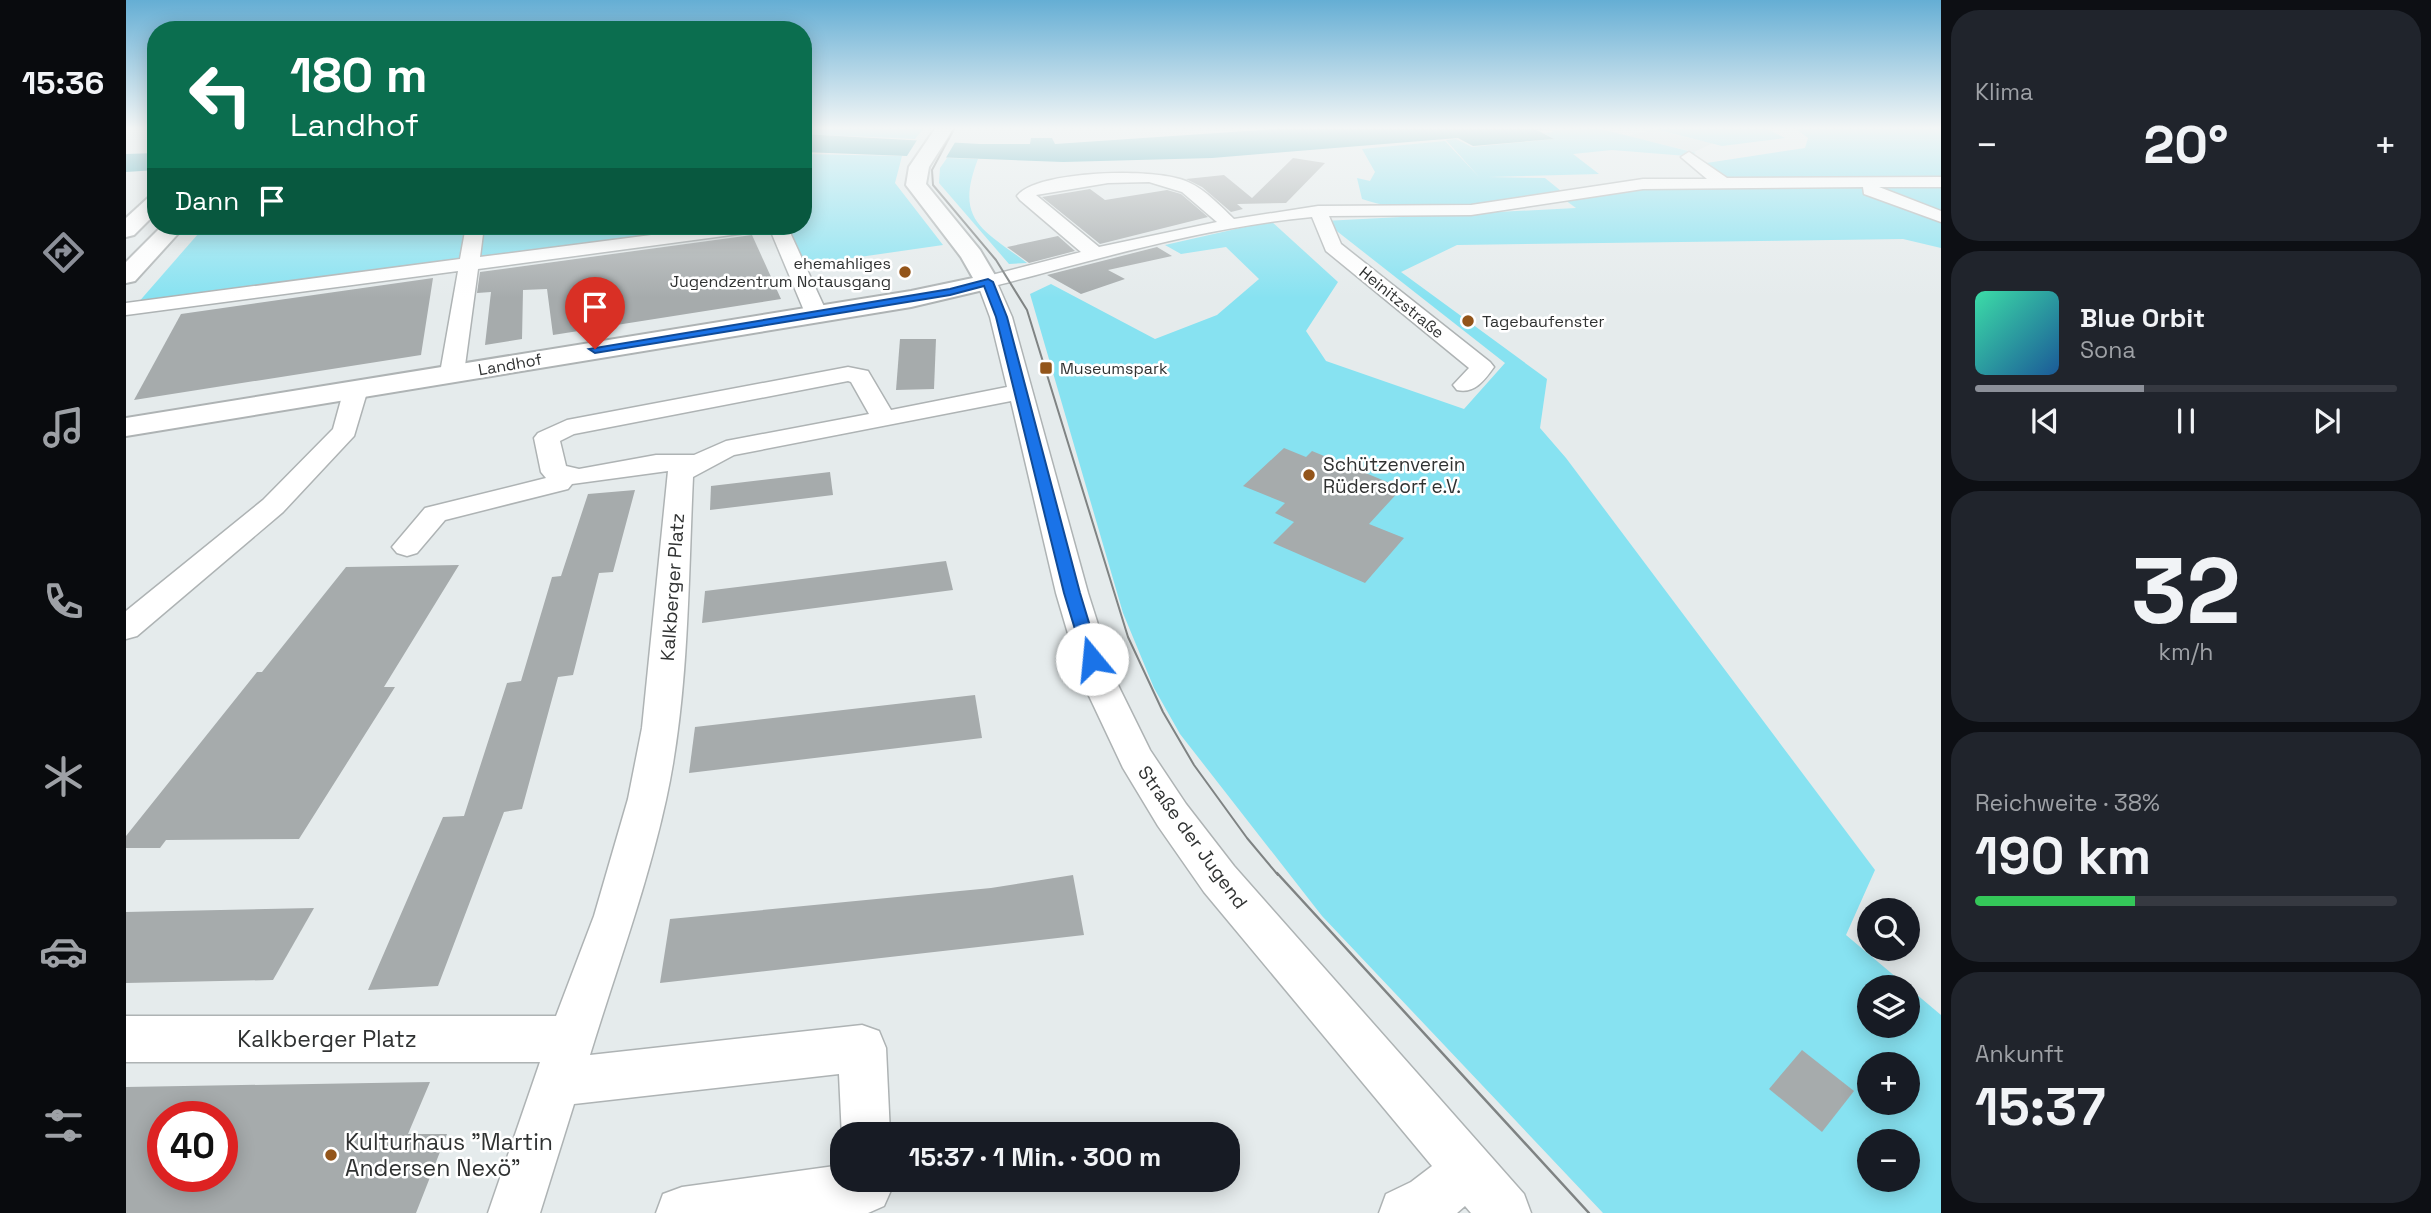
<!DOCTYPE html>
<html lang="de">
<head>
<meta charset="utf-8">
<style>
  :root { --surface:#171b24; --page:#20242c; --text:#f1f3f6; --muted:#9ea1a6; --line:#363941; --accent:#8c9099 }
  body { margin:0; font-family:"Space Grotesk",sans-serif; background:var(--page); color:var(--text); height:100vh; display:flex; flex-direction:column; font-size:26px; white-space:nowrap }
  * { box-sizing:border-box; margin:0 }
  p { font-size:23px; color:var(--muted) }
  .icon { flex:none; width:38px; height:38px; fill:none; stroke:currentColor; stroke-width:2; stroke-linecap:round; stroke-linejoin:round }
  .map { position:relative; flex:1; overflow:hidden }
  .side { display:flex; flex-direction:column; gap:10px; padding:10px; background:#0d0f14; width:490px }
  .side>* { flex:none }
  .guide { position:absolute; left:21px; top:21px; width:665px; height:214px; border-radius:28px; box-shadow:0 4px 18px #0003; background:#0b6e4f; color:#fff; overflow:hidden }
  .buttons { position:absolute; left:1731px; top:898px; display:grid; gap:14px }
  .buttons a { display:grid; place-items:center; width:63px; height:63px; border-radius:50%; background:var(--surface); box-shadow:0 4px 18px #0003; font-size:35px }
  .speed { position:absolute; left:21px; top:1101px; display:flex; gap:14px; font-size:35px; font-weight:700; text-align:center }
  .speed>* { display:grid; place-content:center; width:91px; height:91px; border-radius:50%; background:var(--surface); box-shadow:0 4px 18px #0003; line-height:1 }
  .speed .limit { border:10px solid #d22; background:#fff; color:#111 }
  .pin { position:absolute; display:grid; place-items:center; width:60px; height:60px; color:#fff; margin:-72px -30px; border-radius:50% 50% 50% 0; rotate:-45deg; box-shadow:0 0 7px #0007 }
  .pin .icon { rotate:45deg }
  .me { position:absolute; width:77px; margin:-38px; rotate:343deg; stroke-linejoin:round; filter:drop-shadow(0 0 5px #0008) }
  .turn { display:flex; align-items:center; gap:24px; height:147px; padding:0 28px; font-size:32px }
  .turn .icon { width:91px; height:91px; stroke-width:2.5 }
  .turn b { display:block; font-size:49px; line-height:60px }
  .then { display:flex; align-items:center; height:66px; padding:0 28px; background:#0003; gap:14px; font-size:26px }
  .big { font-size:52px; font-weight:800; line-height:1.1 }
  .side .widget { flex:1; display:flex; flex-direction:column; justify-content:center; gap:10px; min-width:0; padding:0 24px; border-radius:28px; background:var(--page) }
  .side .dial { align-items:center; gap:0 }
  .dial b { font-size:91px; line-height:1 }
  .song { display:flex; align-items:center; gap:21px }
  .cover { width:84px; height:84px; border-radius:10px; background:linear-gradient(135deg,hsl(160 70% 55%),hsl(210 70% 35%)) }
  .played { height:7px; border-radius:4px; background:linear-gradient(90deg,var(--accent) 40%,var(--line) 40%) }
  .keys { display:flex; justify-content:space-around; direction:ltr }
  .heat { display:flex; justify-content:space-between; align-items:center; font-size:38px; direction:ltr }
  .charge { height:10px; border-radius:5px; background:linear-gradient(90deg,#34c759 38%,var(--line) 0) }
  .trip { position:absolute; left:704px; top:1122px; width:410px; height:70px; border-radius:28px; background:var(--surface); box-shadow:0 4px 18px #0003; font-weight:800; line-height:70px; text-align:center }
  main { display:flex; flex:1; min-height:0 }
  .tabs { display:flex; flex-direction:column; width:126px; justify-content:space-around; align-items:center; background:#090b0e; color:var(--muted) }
  .tabs .icon { width:49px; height:49px }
  .tabs .current { color:var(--accent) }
  .tabs b { font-size:32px; color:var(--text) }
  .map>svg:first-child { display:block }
  .built { fill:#d0dfe1 }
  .green { fill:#87e2f1; fill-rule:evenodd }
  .water { fill:#42a6b5 }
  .pier { fill:#e5ebec }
  .building { fill:#a6abac; fill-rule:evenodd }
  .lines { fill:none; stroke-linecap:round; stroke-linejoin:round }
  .minor-casing { stroke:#aeb3b4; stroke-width:3 }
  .major-casing { stroke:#aeb3b4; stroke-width:4 }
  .highway-casing { stroke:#aeb3b4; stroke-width:4 }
  .minor { fill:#fff; fill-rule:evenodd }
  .major { fill:#fff; fill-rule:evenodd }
  .highway { fill:#fff; fill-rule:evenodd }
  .tram-far1 { stroke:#7f8383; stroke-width:2 }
  .tram { stroke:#7f8383; stroke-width:2.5 }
  .route { fill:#1a73e8; stroke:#114b97; stroke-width:2 }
  .poi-dot { fill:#93551a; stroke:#fff; stroke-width:2.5 }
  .labels { text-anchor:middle; stroke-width:5; stroke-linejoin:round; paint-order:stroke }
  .far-poi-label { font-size:16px; fill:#303232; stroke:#fff; text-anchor:start }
  .far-street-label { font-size:16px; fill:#303232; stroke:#fff }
  .poi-label { font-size:19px; fill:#303232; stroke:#fff; text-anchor:start }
  .street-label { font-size:19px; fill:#303232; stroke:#fff }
  .near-street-label { font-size:23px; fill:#303232; stroke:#fff }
  .near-poi-label { font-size:23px; fill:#303232; stroke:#fff; text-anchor:start }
</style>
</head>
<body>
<main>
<nav class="tabs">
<b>15:36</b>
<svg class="icon current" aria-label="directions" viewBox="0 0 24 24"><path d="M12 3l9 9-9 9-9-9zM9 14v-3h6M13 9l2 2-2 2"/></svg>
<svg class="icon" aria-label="music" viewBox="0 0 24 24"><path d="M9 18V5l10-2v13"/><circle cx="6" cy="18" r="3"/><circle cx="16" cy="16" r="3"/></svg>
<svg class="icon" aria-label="phone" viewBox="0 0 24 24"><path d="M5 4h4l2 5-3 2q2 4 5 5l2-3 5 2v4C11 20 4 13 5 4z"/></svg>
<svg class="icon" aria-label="climate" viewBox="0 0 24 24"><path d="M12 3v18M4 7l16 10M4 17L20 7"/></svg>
<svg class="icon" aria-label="car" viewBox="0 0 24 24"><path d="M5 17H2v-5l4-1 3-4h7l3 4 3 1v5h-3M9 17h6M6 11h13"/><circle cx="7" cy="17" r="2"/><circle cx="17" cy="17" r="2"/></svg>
<svg class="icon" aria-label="filters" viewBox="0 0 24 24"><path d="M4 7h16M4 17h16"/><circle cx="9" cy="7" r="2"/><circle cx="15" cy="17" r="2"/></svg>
</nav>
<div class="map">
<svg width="1815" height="1213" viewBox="0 0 1815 1213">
  <rect width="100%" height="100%" fill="#e5ebec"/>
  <polygon class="built" points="1530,129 1549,135 1587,143 1568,152 1501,136"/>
  <g class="green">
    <polygon points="677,129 797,129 789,139 677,134"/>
    <path d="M1475,129L1570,153L1561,156L1486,150L1447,154L1473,174L1362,177L1419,178L1435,191C1375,200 1294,220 1236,199L1231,178L1244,181L1249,172L1236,149L1319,141L1354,178L1320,140L1330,139L1346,147L1428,139L1418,133L1428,132L1424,130Z"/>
    <polygon points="1529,129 1641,129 1659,138 1596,146"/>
    <path d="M1670,129H1815V248L1777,239L1331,245L1275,272L1421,379L1414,428L1440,458L1749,870L1720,935L1815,1015V1213H1477L1196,916L1054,734L1028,688L997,613L904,294L925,284L1029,339L1091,315L1133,279L1100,247L1055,254L1039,245L1145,221L1212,282L1180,331L1200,361L1338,409L1379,363L1198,221L1450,208L1439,200L1504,189H1614L1590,177L1574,164L1679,148L1682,138ZM1743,987H1782V1026H1743ZM1743,1064H1782V1102H1743ZM1743,1141H1782V1180H1743Z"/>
    <polygon points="677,154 776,156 769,183 817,245 678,265 659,226 677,226"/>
    <path d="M821,158L852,159C828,221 857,229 901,263L883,264L813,183L814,168Z"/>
    <polygon points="79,226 604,226 11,304"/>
  </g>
  <g class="water">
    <polygon points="1151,129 1426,129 1411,130 1428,139 1347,146 1332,138 1086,158 937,162 677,152 677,134 854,144 904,144 905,138 926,138 929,144"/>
    <polygon points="30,153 30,170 0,172 0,154"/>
  </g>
  <polygon class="pier" points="793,137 831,139 818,161 779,159"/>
  <g class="building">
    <polygon points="1167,158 1199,163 1160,203 1111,204 1117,209 1105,212 1076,187 1060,179 1098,175 1126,198"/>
    <polygon points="964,189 979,200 1041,190 1055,194 1082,217 974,244 916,197"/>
    <polygon points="626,235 655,299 427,335 421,289 397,290 396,339 359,345 365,292 351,293 354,272"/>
    <polygon points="932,236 949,251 903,263 881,247"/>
    <polygon points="1031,247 1046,256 982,270 999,279 955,294 921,275"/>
    <polygon points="307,278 295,355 8,400 55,314"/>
    <polygon points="774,339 810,339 808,389 770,390"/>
    <polygon points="1158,448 1180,457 1186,451 1276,488 1243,524 1278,538 1239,583 1147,543 1168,522 1149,513 1159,503 1117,486"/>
    <polygon points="704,472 707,495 584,510 585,486"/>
    <polygon points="509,490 487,572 473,573 447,675 432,677 396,809 378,812 312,986 242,990 317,817 338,816 381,683 395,681 426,577 435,576 462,494"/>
    <polygon points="820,561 827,590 576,623 579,591"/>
    <polygon points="333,565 258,687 269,687 173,839 40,840 34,848 0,848 0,836 131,672 136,672 220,567"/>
    <polygon points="849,695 856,738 563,773 569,727"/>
    <polygon points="947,875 958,935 534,983 544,919 865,888"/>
    <polygon points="188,908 147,980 0,983 0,912"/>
    <polygon points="1676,1050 1728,1091 1696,1132 1643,1089"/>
    <path d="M304,1082L282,1134H321L290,1213H0V1087ZM37,1116H96V1176H37Z"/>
  </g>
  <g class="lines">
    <defs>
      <g id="minor">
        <path d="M1563,152L1601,178L1815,177V187H1753L1815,211V222L1738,194L1737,187L1517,189L1345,215L1203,216L1215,244L1364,362L1368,367C1358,381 1348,394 1331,390L1327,385L1343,368L1200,251L1186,217C1080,227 975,258 872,285L886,317L962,593L990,681L1024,750L1060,804L1108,866L1398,1194L1405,1213H1345L1339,1206L1331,1213H1253L1260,1194L1285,1182L1306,1166L1078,892L1032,826L997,768L956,681L930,593L885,401L608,455L567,477C562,584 563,695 540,800C521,887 490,970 464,1055L736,1025L753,1031L760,1048L764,1134H716V1138L713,1074L448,1104L414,1213H362L414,1062H0V1016H430L468,916L502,799L516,728L542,471L446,484L442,489L319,520L291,553L281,556L271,553L266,547L299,508L420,478L415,472L408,438L412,433L441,420L722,367L742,371L765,410L881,387L864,317L851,282L854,278L955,252L894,200L891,196C910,170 1032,167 1062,182C1080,190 1094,206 1108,219L1192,206L1345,205L1517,179H1581L1555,157ZM1023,182L1056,192L1091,222L973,247L910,195L982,183ZM722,381L725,382L743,414L600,441L568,455H530L453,469L440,466L434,441L448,434Z"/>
        <polygon points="340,226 358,226 354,257 595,226 661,226 701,313 690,319 679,313 643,227 635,231 352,269 338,373 334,378 318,378 314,373 332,271 0,315 0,303 334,259"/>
        <polygon points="230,382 238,384 242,389 228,436 157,512 11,636 0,639 0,611 137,500 207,429 218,389 222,384"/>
        <polygon points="716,1165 716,1180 766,1180 766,1188 758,1206 742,1213 530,1213 537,1194 556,1187"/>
      </g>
      <polygon id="major" points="809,129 827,129 803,167 800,184 854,250 873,282 870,287 785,307 0,436 0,418 785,291 847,278 835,257 780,185 783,167"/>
      <g id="highway">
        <polygon points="30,195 30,213 8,235 0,237 0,218 23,197"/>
        <polygon points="36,226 59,226 9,281 0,283 0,262"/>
      </g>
    </defs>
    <use href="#minor" class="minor-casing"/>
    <use href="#major" class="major-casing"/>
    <use href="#highway" class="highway-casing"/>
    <use href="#minor" class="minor"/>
    <use href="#major" class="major"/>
    <use href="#highway" class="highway"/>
    <polyline class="tram-far1" points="828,129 806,170 807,185 870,260 901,310 1002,637 1037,712 1068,765 1121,838 1152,875"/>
    <polyline class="tram" points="1151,873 1463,1213"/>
  </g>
  <linearGradient id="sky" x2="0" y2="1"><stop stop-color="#65aed4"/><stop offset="0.43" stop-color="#f3f6f6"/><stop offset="1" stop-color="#f3f6f6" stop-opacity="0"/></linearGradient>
  <rect width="1815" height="298" fill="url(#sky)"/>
  <polygon class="route" points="862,279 867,282 881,317 954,593 974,659 966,665 958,659 938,593 870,317 858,286 824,295 469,353 463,349 824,289"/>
  <g class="poi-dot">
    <circle cx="779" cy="272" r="7"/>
    <circle cx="1342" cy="321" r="7"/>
    <rect x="913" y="361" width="14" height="14" rx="3.5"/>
    <circle cx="1183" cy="475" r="7"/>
    <circle cx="205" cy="1155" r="7"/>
  </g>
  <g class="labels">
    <g class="far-poi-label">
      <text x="765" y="269" text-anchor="end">ehemahliges<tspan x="765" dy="18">Jugendzentrum Notausgang</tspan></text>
      <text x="1356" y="327">Tagebaufenster</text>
      <text x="934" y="374">Museumspark</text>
    </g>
    <g class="far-street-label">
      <text transform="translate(1276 302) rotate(39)" y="6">Heinitzstraße</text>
      <text transform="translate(384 364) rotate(-10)" y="6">Landhof</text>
    </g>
    <g class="poi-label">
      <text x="1197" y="471">Schützenverein<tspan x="1197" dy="22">Rüdersdorf e.V.</tspan></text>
    </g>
    <g class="street-label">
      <text transform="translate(546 587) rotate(-86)" y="7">Kalkberger Platz</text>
      <text transform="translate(1067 837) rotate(54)" y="7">Straße der Jugend</text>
    </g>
    <g class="near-street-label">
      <text x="201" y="1047">Kalkberger Platz</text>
    </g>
    <g class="near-poi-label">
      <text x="219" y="1150">Kulturhaus "Martin<tspan x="219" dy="26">Andersen Nexö"</tspan></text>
    </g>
  </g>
</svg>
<div class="buttons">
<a><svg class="icon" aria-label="search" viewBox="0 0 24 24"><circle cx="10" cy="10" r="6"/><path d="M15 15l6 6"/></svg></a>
<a><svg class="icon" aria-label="layers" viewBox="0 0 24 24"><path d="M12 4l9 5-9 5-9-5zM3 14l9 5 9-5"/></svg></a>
<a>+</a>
<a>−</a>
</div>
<div class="speed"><div class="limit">40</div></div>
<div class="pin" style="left:469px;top:349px;background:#d93025"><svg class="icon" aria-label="arrive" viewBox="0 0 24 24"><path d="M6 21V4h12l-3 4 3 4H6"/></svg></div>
<svg class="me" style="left:966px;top:659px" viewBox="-20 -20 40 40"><circle r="19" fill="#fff"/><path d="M0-13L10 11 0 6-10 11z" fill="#1a73e8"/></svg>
<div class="trip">15:37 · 1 Min. · 300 m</div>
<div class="guide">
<div class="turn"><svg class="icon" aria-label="left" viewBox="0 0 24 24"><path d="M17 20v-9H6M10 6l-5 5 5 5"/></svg><div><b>180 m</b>Landhof</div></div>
<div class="then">Dann<svg class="icon" aria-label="arrive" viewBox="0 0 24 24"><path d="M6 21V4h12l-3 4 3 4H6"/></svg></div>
</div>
</div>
<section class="side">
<div class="widget"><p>Klima</p>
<div class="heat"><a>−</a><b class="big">20°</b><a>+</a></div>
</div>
<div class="widget">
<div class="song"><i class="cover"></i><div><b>Blue Orbit</b><p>Sona</p></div></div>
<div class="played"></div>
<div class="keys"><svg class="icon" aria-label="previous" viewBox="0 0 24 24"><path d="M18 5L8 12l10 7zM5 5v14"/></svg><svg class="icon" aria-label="pause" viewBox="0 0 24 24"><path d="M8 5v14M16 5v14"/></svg><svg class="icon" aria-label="next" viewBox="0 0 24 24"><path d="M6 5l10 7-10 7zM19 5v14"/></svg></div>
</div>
<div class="widget dial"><b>32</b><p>km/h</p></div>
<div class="widget"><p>Reichweite · 38%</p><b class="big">190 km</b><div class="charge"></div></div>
<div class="widget"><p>Ankunft</p><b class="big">15:37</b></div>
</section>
</main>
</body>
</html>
